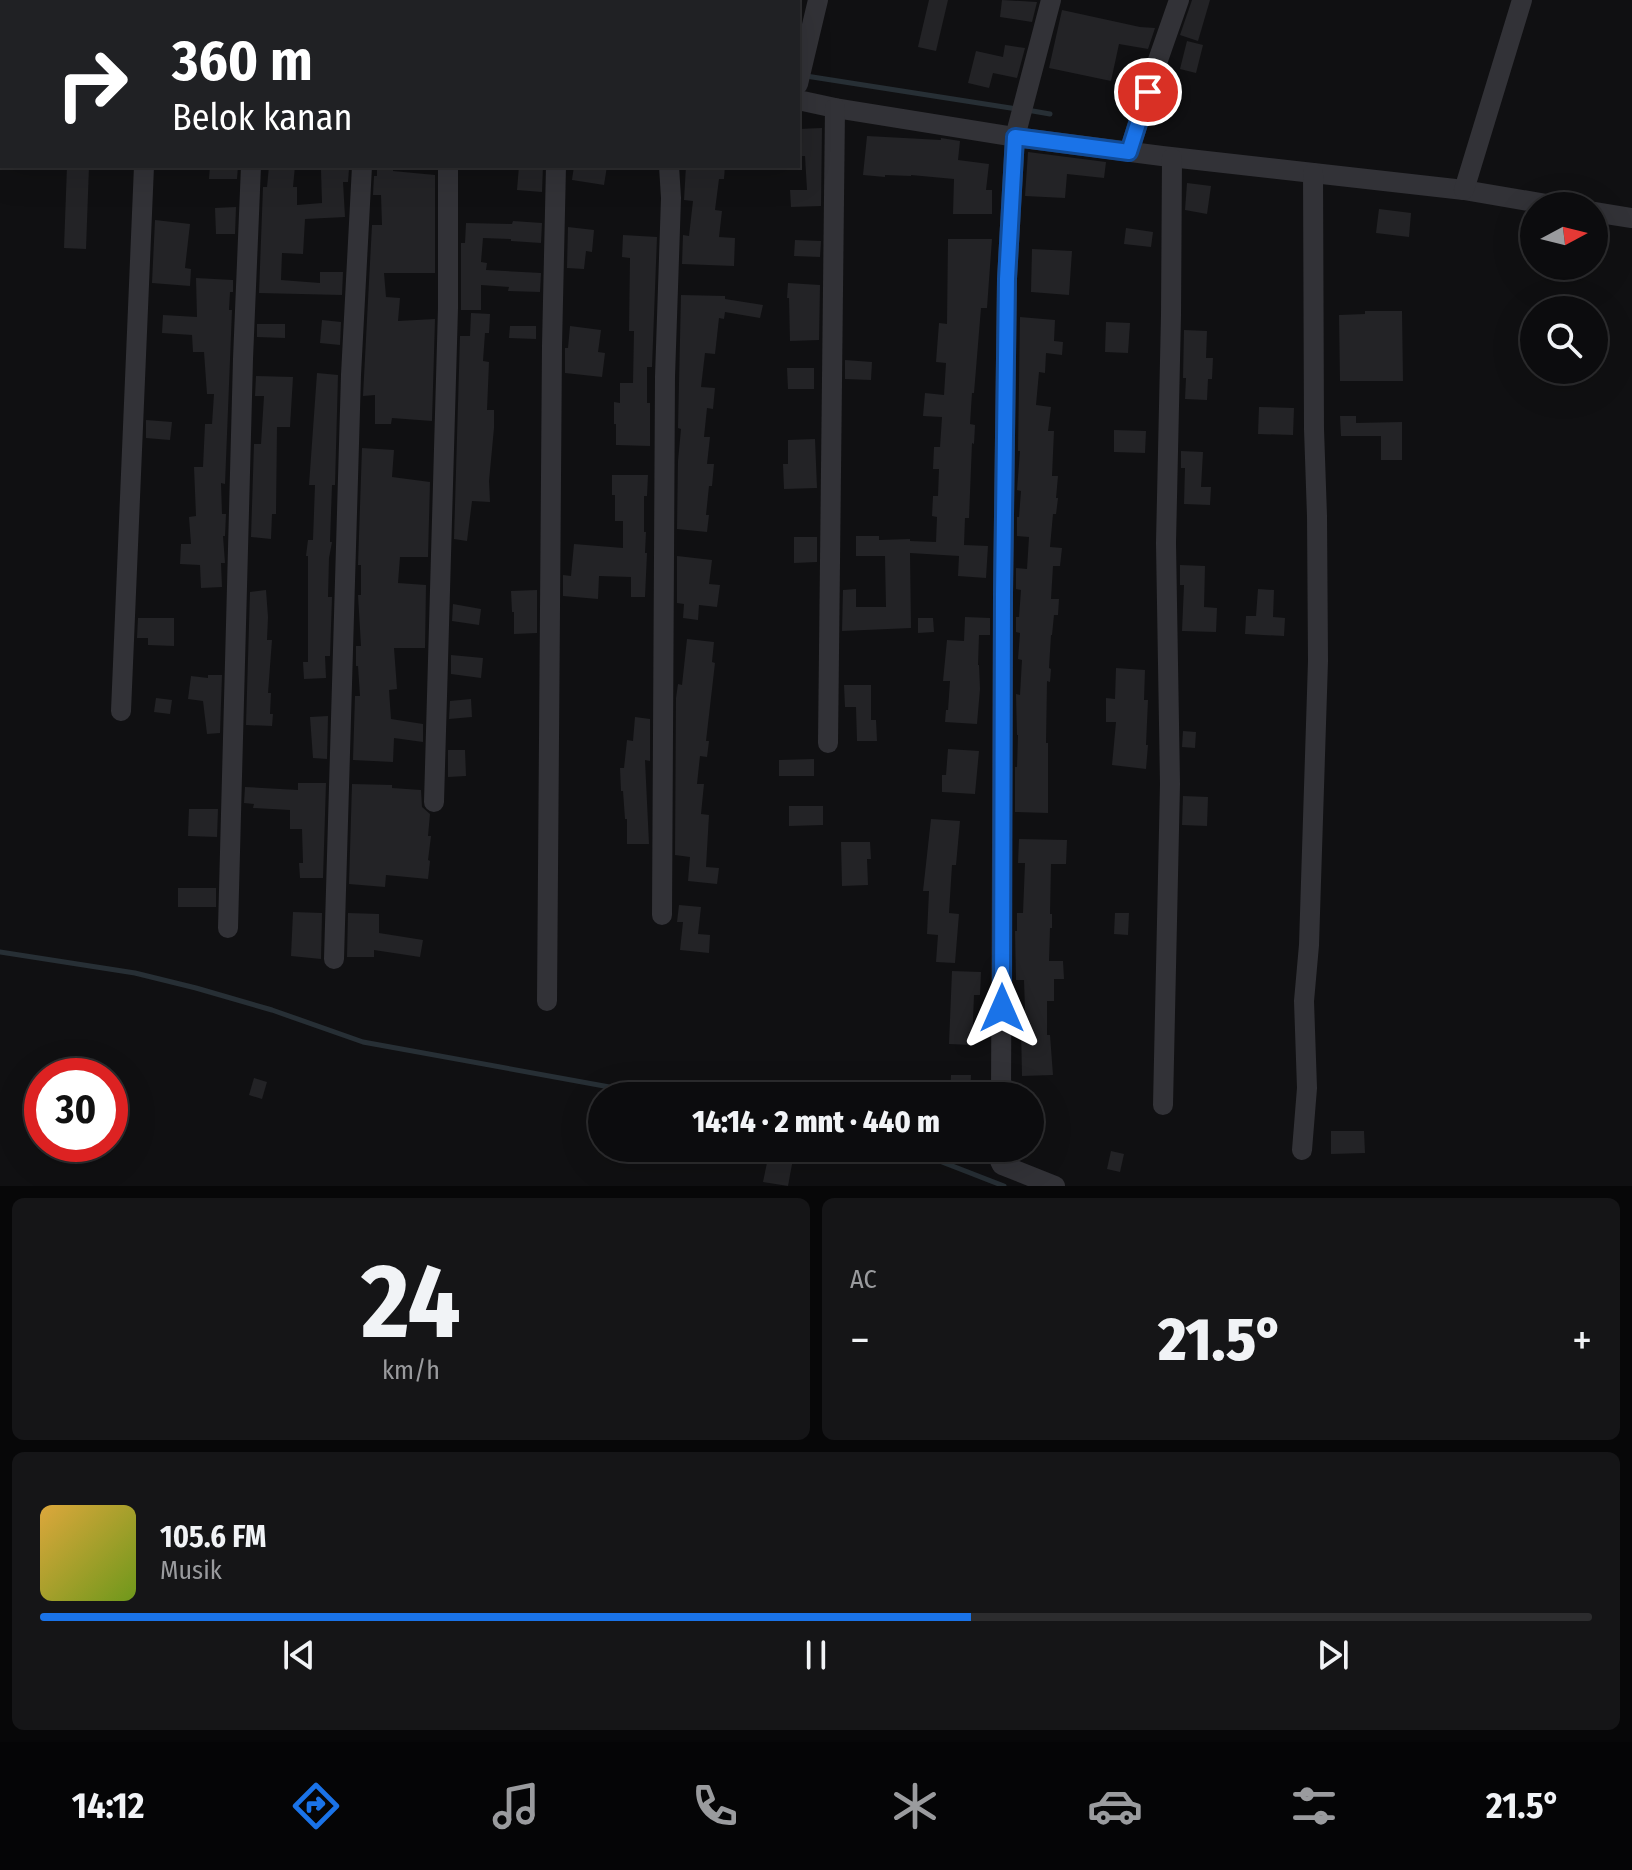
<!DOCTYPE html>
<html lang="id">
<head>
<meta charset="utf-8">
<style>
  :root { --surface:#0c0c0e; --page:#151517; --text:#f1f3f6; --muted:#9a9b9e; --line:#2c2c2e; --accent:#1a73e8 }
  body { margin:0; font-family:"Fira Sans Condensed",sans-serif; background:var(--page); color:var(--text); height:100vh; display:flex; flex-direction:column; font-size:30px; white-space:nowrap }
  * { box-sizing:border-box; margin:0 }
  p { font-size:26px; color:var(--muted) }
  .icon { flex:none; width:44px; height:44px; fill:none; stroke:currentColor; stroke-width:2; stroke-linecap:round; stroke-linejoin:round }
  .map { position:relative; height:1186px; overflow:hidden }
  .side { display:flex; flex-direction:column; gap:12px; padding:12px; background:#070708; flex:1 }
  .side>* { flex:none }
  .banner { position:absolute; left:0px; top:0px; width:800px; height:168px; box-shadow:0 8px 32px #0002,0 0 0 2px var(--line); background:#202124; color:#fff; overflow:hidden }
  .needle { width:52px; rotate:83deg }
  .tools { position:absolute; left:1520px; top:192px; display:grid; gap:16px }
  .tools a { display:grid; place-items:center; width:88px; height:88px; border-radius:50%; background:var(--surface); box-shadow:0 8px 32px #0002,0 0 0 2px var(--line); font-size:40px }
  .speed { position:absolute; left:24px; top:1058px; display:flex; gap:16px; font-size:40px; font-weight:700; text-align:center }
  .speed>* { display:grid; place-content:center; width:104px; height:104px; border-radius:50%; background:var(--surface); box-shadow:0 8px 32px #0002,0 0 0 2px var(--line); line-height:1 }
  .speed .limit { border:12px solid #d22; background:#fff; color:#111 }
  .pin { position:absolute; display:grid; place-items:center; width:68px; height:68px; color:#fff; margin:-34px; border:4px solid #fff; border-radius:50%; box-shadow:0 2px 8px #0007 }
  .me { position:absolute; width:88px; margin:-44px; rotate:0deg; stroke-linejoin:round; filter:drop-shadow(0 0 6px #0008) }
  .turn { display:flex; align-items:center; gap:28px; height:168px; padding:0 40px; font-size:36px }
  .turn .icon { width:104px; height:104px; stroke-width:2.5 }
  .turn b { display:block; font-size:56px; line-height:68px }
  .big { font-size:60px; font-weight:800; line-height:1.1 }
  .side .tile { flex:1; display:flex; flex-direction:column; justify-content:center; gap:12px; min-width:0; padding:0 28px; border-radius:12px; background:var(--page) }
  .side .dial { align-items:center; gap:0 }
  .dial b { font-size:104px; line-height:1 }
  .song { display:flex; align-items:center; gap:24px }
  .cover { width:96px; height:96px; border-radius:12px; background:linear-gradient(135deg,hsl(40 70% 55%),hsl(80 70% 35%)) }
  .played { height:8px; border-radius:4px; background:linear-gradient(90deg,var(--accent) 60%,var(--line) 60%) }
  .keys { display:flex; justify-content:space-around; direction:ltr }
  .heat { display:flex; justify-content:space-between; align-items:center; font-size:44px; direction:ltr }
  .side .tiles { flex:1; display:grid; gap:12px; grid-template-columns:1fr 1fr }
  .tile:last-child { grid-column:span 2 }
  .trip { position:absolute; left:588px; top:1082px; width:456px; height:80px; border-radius:40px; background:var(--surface); box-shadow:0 8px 32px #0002,0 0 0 2px var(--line); font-weight:800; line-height:80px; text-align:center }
  .dock { display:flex; height:128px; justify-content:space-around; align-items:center; background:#050506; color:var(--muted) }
  .dock .icon { width:56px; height:56px }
  .dock .on { color:var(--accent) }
  .dock b { font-size:36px; color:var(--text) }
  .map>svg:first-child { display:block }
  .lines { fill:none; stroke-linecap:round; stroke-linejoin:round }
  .stream { stroke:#272f35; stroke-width:5 }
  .building { fill:#232326 }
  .minor { stroke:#323237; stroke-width:20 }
  .route-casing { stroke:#114b97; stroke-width:20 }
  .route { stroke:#1a73e8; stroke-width:14 }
</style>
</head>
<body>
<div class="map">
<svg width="1632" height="1186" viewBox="0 0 1632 1186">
  <rect width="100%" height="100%" fill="#101012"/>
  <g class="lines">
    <g class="stream">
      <polyline points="264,0 281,2"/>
      <polyline points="806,76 1017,109"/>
      <polyline points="1027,110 1050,114"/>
      <polyline points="0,952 135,973 196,988 272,1010 363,1042 659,1096"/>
      <polyline points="906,1148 1004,1186"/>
    </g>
  </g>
  <g class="building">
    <polygon points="929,0 948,0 936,51 918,47"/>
    <polygon points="1002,0 1037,2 1032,22 1000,17"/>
    <polygon points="1192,0 1210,0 1198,41 1180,35"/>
    <polygon points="1062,10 1140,27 1155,28 1148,49 1119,44 1111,81 1049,68"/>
    <polygon points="1187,41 1203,45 1196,73 1180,69"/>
    <polygon points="1005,45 1025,48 1017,78 993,73 989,88 968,83 976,51 1003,57"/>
    <polygon points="822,128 821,206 791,207 790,190 807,190 805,156 798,156 798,129"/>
    <polygon points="867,136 941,140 941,138 960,141 958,160 989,164 986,190 992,190 992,214 953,214 954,179 911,175 911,176 885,175 885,177 863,175"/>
    <polygon points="1028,152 1106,162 1104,178 1067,174 1065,198 1025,196"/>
    <polygon points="67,166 89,166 86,249 64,248"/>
    <polygon points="210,166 238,166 237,179 209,179"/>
    <polygon points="269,166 295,166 293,187 297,187 297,205 322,203 321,170 349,169 348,182 343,182 345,217 305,219 303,254 282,253 281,280 320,283 320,272 343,272 342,295 259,293 263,187 267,187"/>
    <polygon points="377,166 393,166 393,171 435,175 435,273 384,273 386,297 400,298 398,321 435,319 432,421 392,418 391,424 375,424 375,395 363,396 372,225 382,225 381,195 373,195 374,176 377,176"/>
    <polygon points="519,166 543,166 542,192 517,190"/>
    <polygon points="574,166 607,166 604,185 572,180"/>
    <polygon points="686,166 725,166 724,179 719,179 715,210 722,211 719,237 735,238 734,266 682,264 683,235 689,236 693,201 684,200"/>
    <polygon points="1187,183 1211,186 1207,214 1185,210"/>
    <polygon points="236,207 235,234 216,234 215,208"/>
    <polygon points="1379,209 1411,213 1409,237 1376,233"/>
    <polygon points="155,220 190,224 185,268 191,269 190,286 152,283"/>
    <polygon points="513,221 542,223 541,243 511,241 511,239 483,238 481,262 487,263 486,270 541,273 540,292 508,291 509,287 481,285 481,310 461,310 461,243 465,243 466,223 512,224"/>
    <polygon points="568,227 594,230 592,252 586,251 584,269 567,268"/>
    <polygon points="1126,228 1153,232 1151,247 1124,244"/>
    <polygon points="623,235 657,237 652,367 647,367 647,403 650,403 650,446 616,445 616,424 614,424 614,402 620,403 620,383 633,383 634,331 629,331 630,258 622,257"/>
    <polygon points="948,239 992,239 987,308 981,308 974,393 972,393 970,424 975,425 974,444 972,443 969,518 965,518 964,545 988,546 986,578 958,576 959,556 910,553 911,628 842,631 843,590 856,589 856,607 886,607 885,556 856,556 856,536 879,536 879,540 910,539 910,541 936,542 937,517 932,516 933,496 938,496 939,469 933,469 934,447 940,447 942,417 923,416 925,393 944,395 946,363 936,362 939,323 947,324"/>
    <polygon points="795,240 821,241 820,257 794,256"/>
    <polygon points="1032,249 1072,251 1069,295 1031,292"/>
    <polygon points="196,278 233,280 233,292 230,292 229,310 232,310 225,484 221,483 222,514 226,514 225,536 223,536 225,563 221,563 222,587 201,588 200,565 180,564 181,544 191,544 189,517 196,516 194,467 203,467 205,424 212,424 214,394 207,394 204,352 193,352 192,335 162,333 163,315 197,317"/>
    <polygon points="788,283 820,285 819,340 790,341 789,298 787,298"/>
    <polygon points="681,295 725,296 725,299 763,305 760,318 725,312 724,319 719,318 715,354 705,353 701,387 715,388 713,409 707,408 704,437 710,437 707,464 714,464 712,486 709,486 706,515 709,515 707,532 677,529 678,461 681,429 678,428"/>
    <polygon points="1365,311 1402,311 1403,381 1340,381 1339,315 1365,314"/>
    <polygon points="471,313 490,314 489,333 485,333 483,361 489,362 487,410 494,410 494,428 489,481 490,502 472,501 467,541 454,539 460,336 470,336"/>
    <polygon points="1020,317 1055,320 1054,341 1063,342 1062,355 1046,353 1045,373 1039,372 1036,405 1051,407 1048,431 1054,431 1052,476 1058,476 1056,498 1058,498 1056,514 1053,514 1050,547 1062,548 1060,566 1053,566 1051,599 1059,599 1058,615 1054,615 1052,635 1051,635 1049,668 1051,669 1050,682 1047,681 1046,743 1048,743 1048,813 1015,812 1015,767 1017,767 1018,735 1017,735 1016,694 1020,695 1022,660 1018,659 1020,633 1016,632 1016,617 1019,617 1021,590 1016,589 1016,568 1027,569 1029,537 1017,536 1017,517 1019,517 1021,491 1017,490 1020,451 1018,451"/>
    <polygon points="322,320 341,322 340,345 320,343"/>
    <polygon points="1106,322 1130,323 1128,353 1105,352"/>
    <polygon points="257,324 285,324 285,338 257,337"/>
    <polygon points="510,326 536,326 536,339 509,338"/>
    <polygon points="570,326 601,330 598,352 605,353 602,377 565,373 565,348 568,348"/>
    <polygon points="1184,330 1207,331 1206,358 1213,358 1212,379 1208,379 1207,400 1185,399 1186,378 1183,378"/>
    <polygon points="845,360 872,362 871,380 845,379"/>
    <polygon points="787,368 814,368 814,389 788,389"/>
    <polygon points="317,373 338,375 335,485 332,485 330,542 332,542 329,558 328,597 332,597 330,656 325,656 326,678 304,679 303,662 308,662 308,556 306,556 308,540 313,540 315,485 309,485"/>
    <polygon points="256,376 293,377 290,427 277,427 276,514 272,514 271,539 251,537 254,444 261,444 264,396 255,396"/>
    <polygon points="1259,407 1294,408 1293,435 1258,434"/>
    <polygon points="1340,416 1356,416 1356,423 1402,422 1402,460 1381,460 1381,436 1341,436"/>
    <polygon points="146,420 172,422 170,440 146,438"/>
    <polygon points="1114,430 1146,431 1145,453 1114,452"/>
    <polygon points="815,439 817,488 784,489 783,464 788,464 788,440"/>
    <polygon points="362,448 394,450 392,477 430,482 428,557 400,557 398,583 426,585 425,648 394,648 397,689 389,690 391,719 423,724 423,742 394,738 393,762 353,760 355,696 360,696 358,666 356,666 356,646 361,646 358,595 361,595 361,565 358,565"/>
    <polygon points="1181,451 1203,452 1201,487 1211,487 1210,505 1184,504 1185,468 1181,468"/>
    <polygon points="612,475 648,475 647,496 644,496 644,532 646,532 645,553 647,553 645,597 631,597 631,577 599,576 598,599 563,596 563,575 571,576 574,544 623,548 623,521 615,521 615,495 612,495"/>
    <polygon points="794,537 817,537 817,562 794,563"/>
    <polygon points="677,556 712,560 709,584 720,585 717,607 699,605 698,620 683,618 684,604 677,603"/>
    <polygon points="1180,565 1205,566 1204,607 1217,608 1216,632 1182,631 1184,585 1180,585"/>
    <polygon points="1258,589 1274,590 1273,617 1285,618 1284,636 1245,634 1246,616 1256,616"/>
    <polygon points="266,590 268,617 267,640 272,640 268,693 271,693 270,714 273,714 272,726 246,725 250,592"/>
    <polygon points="537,590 537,633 514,634 514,612 512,612 511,591"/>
    <polygon points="453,604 481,609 479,625 452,621"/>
    <polygon points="965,617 990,618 990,635 979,635 978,665 979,665 980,689 977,724 945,722 946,710 948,710 950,681 943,681 947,640 964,641"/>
    <polygon points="138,618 174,618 174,646 148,645 148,638 137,638"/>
    <polygon points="918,618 933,618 934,632 918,633"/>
    <polygon points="687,639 714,642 712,662 715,663 706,741 709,741 707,757 700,756 697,784 704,784 701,814 709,815 706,867 719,868 717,884 688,881 690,857 675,855 676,698 678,684 682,685"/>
    <polygon points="451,655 483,658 481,678 451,674"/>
    <polygon points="1116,668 1145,670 1144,700 1148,700 1146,745 1148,745 1146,769 1112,765 1116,722 1106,722 1106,698 1115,699"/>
    <polygon points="208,675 222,675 220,733 207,734 203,701 188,699 191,676 208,678"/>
    <polygon points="844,685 871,685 871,720 876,720 877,741 857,741 856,707 845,707"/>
    <polygon points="156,698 172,700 170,714 154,712"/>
    <polygon points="471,699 472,717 449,719 450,701"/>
    <polygon points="328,716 327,759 313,758 310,717"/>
    <polygon points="635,717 650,719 650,761 645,760 649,844 627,844 627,819 625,819 623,791 621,791 620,768 624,768 627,740 633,741"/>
    <polygon points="1183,731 1196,732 1195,748 1182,747"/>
    <polygon points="948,749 979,751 975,794 942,792 942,775 946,775"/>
    <polygon points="448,750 465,750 466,776 448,777"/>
    <polygon points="814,759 814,776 779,776 779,760"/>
    <polygon points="298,783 326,783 323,878 300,878 299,863 303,863 302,829 290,829 290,810 253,808 254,804 244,803 245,787 298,790"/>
    <polygon points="352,784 392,785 392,788 421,790 422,807 430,814 428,836 431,836 428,860 430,861 428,879 386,875 385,887 349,884"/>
    <polygon points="1183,796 1208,797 1207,826 1182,825"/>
    <polygon points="789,806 823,806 823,825 789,826"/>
    <polygon points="189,809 218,809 217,837 188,836"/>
    <polygon points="931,819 960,821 956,865 952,865 949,913 959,914 955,963 936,962 938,935 927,934 929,891 923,891"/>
    <polygon points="1019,839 1067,840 1066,864 1051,864 1050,914 1052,914 1052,928 1050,928 1049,961 1063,961 1064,979 1054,979 1054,1001 1047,1001 1047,1035 1050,1035 1053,1075 1022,1076 1021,1028 1017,1029 1017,1010 1025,1010 1024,980 1016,980 1015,931 1017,931 1017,913 1023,913 1025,863 1018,863"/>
    <polygon points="841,842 870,842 871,859 867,859 868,885 842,886"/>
    <rect x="178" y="888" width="38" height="19"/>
    <polygon points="679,905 701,907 698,934 710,935 709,953 680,950 683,922 677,922"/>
    <polygon points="293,912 322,913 321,959 291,956"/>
    <polygon points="348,913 379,914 379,933 423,940 420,957 374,950 374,957 347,957"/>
    <polygon points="1115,913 1129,913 1128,935 1114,934"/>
    <polygon points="952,971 981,972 980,995 974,995 972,1045 949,1044"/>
    <polygon points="951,1075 971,1075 970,1096 950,1096"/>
    <polygon points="254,1078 267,1082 262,1099 249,1095"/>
    <polygon points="1331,1131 1364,1131 1365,1153 1331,1154"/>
    <polygon points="770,1148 795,1148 788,1186 763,1182"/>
    <polygon points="1111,1151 1124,1154 1120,1172 1107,1169"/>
  </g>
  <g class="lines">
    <g class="minor">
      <polyline points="145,0 160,2"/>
      <polyline points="341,2 341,0"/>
      <polyline points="454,2 455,0"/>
      <polyline points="570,2 570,0"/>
      <polyline points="693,2 694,0"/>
      <polyline points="798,84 818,0"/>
      <polyline points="798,100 835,108 1015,137 1162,156 1464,190 1558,206"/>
      <polyline points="1129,152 1157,63 1179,0"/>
      <polyline points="1464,190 1522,0"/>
      <polyline points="1594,212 1632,218"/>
      <polyline points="121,711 144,166"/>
      <polyline points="828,743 835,108"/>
      <polyline points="434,802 448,308 448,166"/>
      <polyline points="662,915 665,377 671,198 669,166"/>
      <polyline points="228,928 243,359 251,166"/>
      <polyline points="334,959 351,375 362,166"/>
      <polyline points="547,1001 552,346 556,166"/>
      <polyline points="1001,1096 1003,594 1007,279 1015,137 1051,0"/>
      <polyline points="1163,1105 1170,784 1166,543 1171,315 1172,158"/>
      <polyline points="1001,1148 1000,1161 1002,1165 1055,1186"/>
      <polyline points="1302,1150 1307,1088 1304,1001 1309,945 1318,661 1317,516 1314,429 1313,173"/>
    </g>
  </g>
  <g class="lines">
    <defs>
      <polyline id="route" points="1002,1008 1003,594 1007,279 1015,137 1129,152 1148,92"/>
    </defs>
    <use href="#route" class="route-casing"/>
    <use href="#route" class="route"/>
  </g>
</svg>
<div class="tools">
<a><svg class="needle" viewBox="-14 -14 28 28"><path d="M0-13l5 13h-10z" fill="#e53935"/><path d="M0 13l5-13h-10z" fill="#9a9b9e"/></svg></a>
<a><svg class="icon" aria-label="search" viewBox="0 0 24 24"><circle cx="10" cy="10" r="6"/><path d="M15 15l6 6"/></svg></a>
</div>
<div class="speed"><div class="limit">30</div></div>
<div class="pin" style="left:1148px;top:92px;background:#d93025"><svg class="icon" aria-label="arrive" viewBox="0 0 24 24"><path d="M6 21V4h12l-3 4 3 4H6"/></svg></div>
<svg class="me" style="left:1002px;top:1008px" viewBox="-20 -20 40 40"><path d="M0-17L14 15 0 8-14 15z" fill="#1a73e8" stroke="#fff" stroke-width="4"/></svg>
<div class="trip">14:14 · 2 mnt · 440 m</div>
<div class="banner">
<div class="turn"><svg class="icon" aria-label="right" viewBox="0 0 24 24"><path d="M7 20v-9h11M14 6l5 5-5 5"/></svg><div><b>360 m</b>Belok kanan</div></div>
</div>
</div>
<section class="side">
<div class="tiles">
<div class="tile dial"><b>24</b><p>km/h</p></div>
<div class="tile"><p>AC</p>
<div class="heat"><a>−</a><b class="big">21.5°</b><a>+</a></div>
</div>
<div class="tile">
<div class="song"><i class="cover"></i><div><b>105.6 FM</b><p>Musik</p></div></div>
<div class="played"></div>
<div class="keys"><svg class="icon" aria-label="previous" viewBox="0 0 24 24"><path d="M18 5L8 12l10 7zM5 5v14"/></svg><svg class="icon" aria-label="pause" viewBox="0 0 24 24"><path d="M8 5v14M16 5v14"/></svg><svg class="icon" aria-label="next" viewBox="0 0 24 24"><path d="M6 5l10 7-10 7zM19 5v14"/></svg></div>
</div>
</div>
</section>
<nav class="dock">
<b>14:12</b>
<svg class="icon on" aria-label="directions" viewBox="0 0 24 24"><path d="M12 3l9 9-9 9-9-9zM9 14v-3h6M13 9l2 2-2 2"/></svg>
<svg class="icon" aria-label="music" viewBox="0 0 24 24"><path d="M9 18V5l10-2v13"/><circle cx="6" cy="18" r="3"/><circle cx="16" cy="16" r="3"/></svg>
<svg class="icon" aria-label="phone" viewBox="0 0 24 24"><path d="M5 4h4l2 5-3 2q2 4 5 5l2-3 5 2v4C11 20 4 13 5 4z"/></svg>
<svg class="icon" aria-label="climate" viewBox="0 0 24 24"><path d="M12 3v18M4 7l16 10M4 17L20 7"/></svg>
<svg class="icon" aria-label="car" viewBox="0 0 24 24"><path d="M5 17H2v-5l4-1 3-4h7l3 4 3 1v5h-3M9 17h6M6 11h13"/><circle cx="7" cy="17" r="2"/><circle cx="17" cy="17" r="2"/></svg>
<svg class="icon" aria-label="filters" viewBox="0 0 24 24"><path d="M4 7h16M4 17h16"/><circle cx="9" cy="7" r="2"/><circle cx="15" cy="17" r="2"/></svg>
<b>21.5°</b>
</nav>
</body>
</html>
